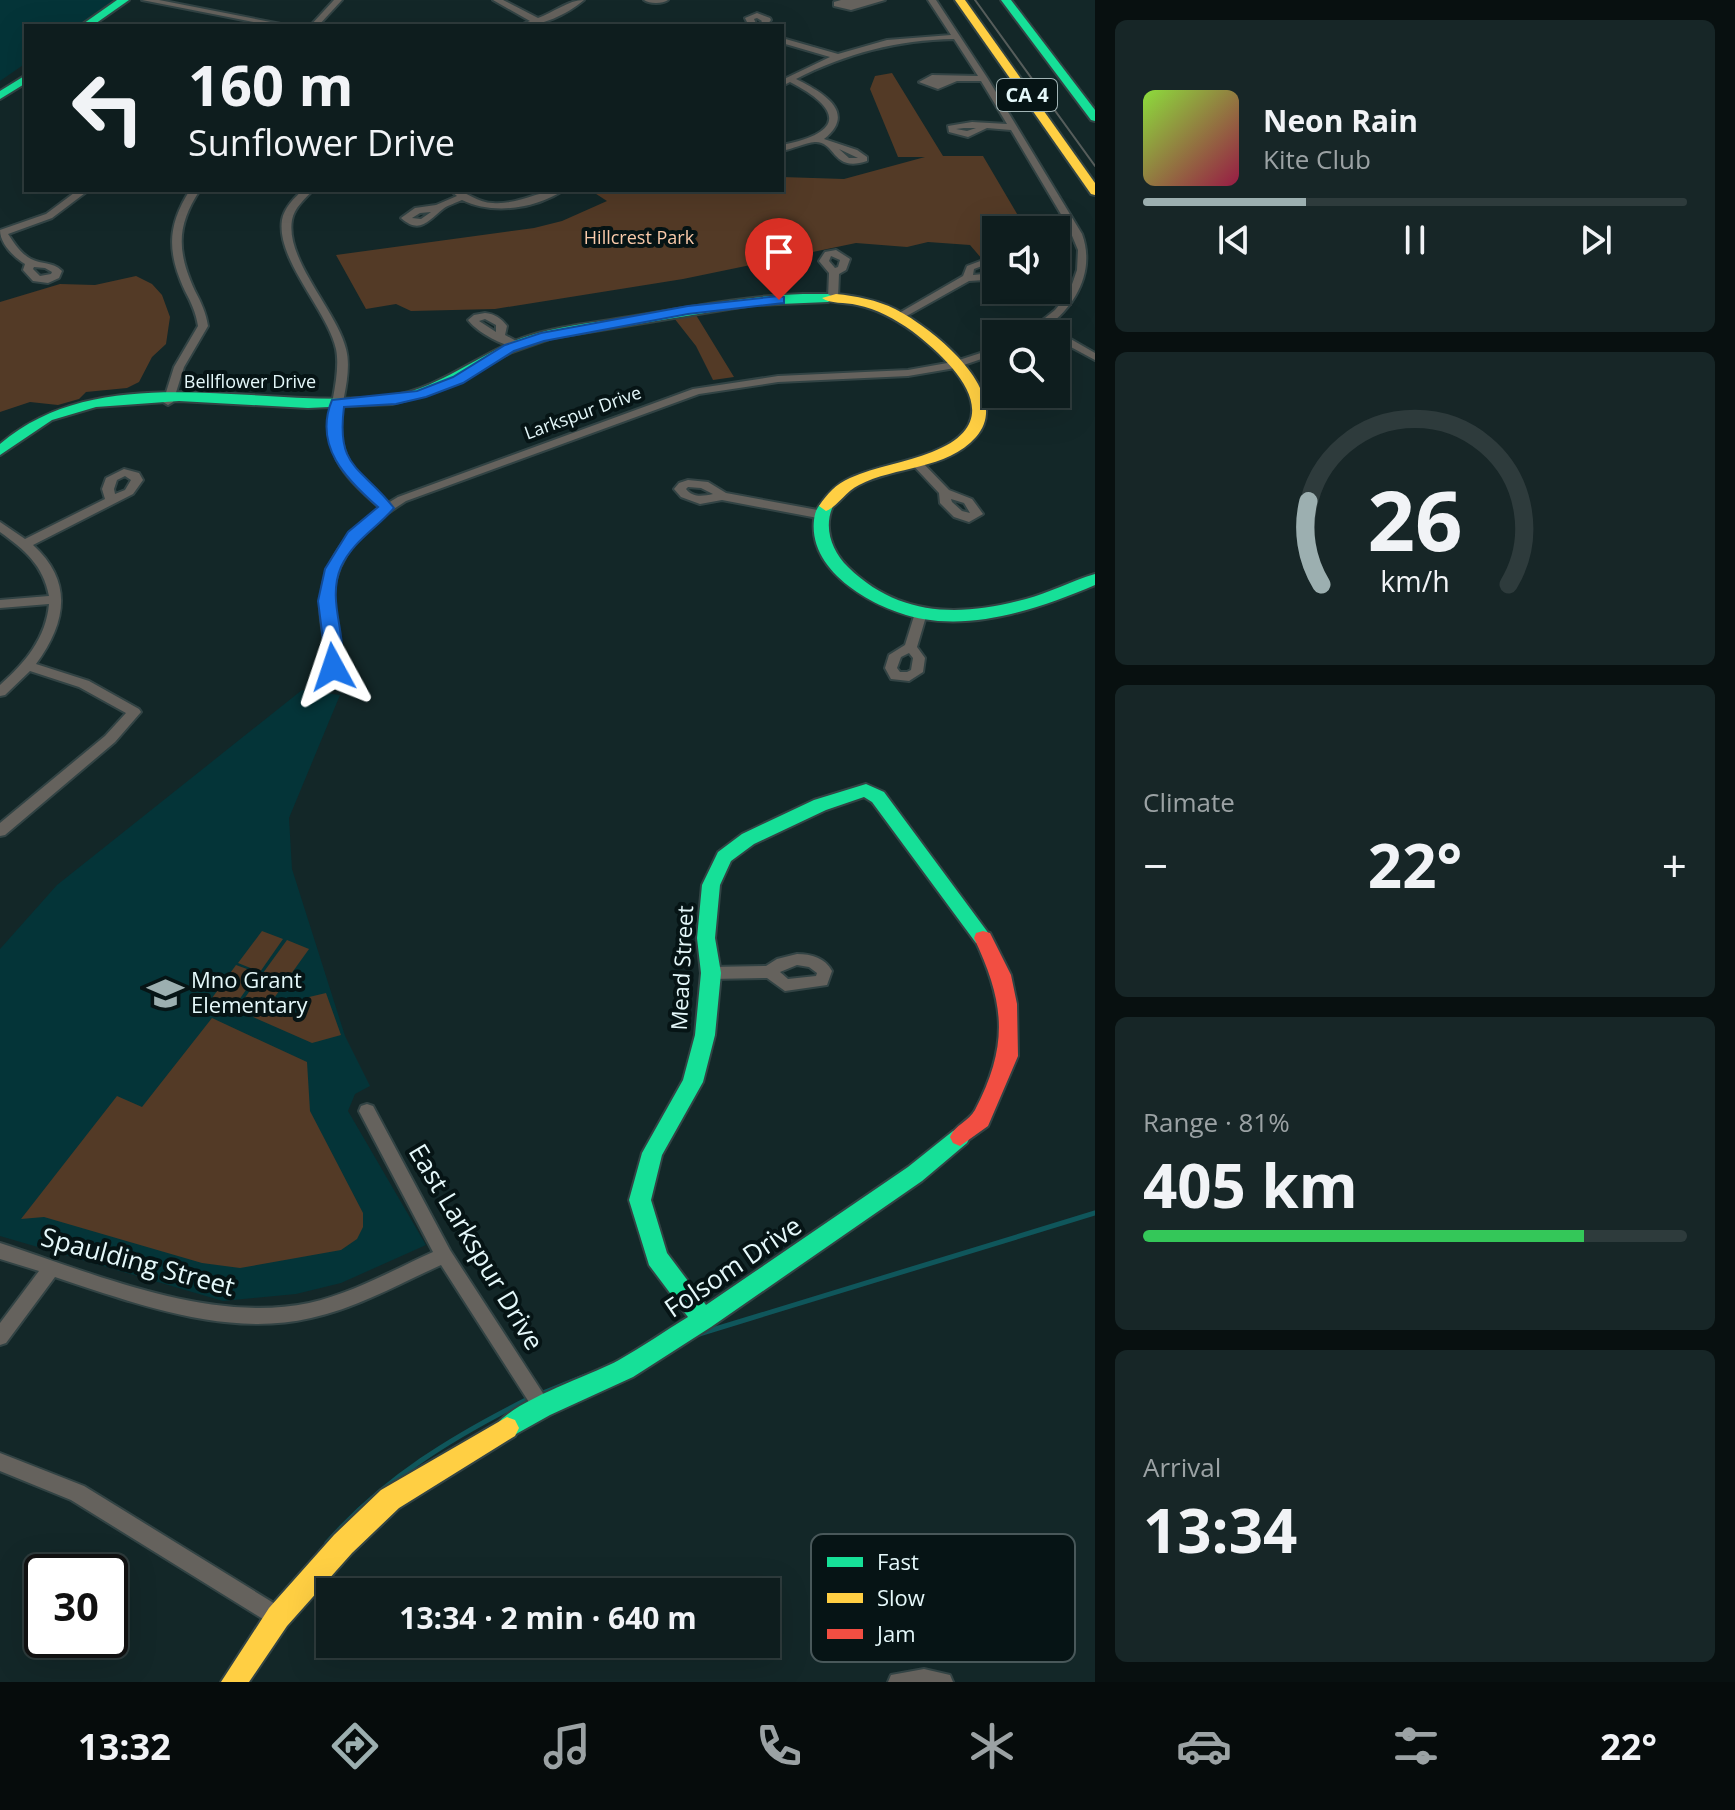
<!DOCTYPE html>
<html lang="en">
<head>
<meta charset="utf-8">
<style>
  :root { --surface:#0e1d1e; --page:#172627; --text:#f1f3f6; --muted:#9ba2a4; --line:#2e3b3c; --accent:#9cafb0 }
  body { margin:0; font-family:"Open Sans",sans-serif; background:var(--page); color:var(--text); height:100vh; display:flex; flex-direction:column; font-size:30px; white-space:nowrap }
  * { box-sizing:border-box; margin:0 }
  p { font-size:26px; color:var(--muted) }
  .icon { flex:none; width:44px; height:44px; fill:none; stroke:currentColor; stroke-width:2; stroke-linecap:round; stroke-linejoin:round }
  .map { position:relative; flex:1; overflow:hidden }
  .sheet { display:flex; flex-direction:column; gap:20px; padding:20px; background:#081010; width:640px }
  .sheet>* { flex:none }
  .hud { position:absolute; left:24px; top:24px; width:760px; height:168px; border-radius:0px; box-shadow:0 8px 32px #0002,0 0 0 2px var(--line); background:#0e1d1e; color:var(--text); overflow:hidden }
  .controls { position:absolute; left:982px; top:216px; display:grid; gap:16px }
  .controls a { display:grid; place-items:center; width:88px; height:88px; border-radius:0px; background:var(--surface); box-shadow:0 8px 32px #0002,0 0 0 2px var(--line); font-size:40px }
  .speed { position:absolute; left:24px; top:1554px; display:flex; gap:16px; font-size:40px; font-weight:700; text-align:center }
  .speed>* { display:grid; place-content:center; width:104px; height:104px; border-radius:50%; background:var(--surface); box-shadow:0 8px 32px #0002,0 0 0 2px var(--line); line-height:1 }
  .speed .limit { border:4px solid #111; border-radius:12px; background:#fff; color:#111 }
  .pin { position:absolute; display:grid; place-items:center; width:68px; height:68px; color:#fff; margin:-82px -34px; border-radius:50% 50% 50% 0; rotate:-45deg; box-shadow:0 0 8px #0007 }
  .pin .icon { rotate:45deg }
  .me { position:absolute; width:88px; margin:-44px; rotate:355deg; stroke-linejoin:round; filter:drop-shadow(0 0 6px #0008) }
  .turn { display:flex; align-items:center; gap:28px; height:168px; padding:0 32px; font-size:36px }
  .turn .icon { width:104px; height:104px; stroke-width:2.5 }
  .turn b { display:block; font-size:56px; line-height:68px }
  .big { font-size:60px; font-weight:700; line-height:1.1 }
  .sheet .tile { flex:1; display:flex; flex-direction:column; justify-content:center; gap:12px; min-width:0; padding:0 28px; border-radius:12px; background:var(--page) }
  .sheet .dial { align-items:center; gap:0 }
  .dial svg { height:208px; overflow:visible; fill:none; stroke:var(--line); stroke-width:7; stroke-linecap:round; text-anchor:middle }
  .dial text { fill:var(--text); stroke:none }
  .song { display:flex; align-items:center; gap:24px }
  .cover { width:96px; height:96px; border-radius:12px; background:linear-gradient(135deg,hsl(90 70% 55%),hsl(340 70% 35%)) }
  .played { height:8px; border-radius:4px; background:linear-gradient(90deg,var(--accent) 30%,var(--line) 30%) }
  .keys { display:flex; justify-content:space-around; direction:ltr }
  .heat { display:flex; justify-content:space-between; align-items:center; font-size:44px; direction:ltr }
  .charge { height:12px; border-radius:6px; background:linear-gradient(90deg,#34c759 81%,var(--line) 0) }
  .trip { position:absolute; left:316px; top:1578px; width:464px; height:80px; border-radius:0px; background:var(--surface); box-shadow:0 8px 32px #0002,0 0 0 2px var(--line); font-weight:700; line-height:80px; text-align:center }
  .menu { display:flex; height:128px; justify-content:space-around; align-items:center; background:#060c0c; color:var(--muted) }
  .menu .icon { width:56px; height:56px }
  .menu .active { color:var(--accent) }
  .menu b { font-size:36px; color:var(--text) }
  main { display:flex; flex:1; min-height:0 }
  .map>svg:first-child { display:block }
  .built { fill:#043438 }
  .green { fill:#533a26 }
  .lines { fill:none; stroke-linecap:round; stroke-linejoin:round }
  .stream { stroke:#0f565b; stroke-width:5 }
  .street-casing { stroke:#324344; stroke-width:4 }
  .fast-casing { stroke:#324344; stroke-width:4 }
  .slow-casing { stroke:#324344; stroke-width:4 }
  .jam-casing { stroke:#324344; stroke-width:4 }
  .street { fill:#65625d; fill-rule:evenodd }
  .fast { fill:#16e098; fill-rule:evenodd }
  .slow { fill:#ffcf43; fill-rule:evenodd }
  .jam { fill:#f24e42; fill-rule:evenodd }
  .tram { stroke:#565d5b; stroke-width:2 }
  .route { fill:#1a73e8; stroke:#114b97; stroke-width:2 }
  .labels { text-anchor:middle; stroke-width:8; stroke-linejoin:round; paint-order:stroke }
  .far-park-label { font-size:18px; fill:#fbcbab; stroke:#061415 }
  .far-street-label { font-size:18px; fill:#e5f8fa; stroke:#061415 }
  .shield { fill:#061415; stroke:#a2b4b5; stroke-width:2 }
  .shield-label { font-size:20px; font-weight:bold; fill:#e5f8fa }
  .street-label { font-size:22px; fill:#e5f8fa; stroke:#061415 }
  .poi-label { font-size:22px; fill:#e5f8fa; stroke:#061415; text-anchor:start }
  .near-street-label { font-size:26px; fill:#e5f8fa; stroke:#061415 }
  .key { fill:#061415; stroke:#49585a; stroke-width:2 }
  .key-label { font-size:22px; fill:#e5f8fa }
</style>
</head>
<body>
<main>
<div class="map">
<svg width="1095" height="1682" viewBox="0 0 1095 1682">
  <rect width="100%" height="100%" fill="#132728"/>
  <g class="built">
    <polygon points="0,0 119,0 81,26 26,26 26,63 0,81"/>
    <polygon points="302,690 340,695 289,818 292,869 345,1036 370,1086 355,1094 348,1111 426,1245 341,1283 296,1294 223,1301 0,1236 0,949 57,885"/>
  </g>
  <g class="green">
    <polygon points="892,73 943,156 983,156 1026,229 996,230 996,262 982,259 970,245 928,242 907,247 856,243 683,279 495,309 411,311 396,304 366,309 336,255 534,228 562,221 607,201 590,190 782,190 782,177 844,179 925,157 898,157 870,89 875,76"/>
    <polygon points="136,276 152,284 162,295 170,317 166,344 152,357 139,382 127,388 86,392 79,399 58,405 30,402 0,412 0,302 60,284 95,285"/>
    <polygon points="696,315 734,377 713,380 696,346 674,318"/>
    <polygon points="262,931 283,939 260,972 238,963"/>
    <polygon points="287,940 309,949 286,981 263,973"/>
    <polygon points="236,965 258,973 234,1007 212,998"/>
    <polygon points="261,975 284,984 272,1001 264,998 252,1015 237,1009"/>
    <polygon points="326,993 341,1035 312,1043 253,1017 265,1002 297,1014 309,997"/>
    <polygon points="212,1018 307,1062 310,1111 363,1213 363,1227 357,1239 341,1250 240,1268 202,1263 44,1217 21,1219 117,1096 142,1107"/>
  </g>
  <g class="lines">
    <g class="stream">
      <polyline points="699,1334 1095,1213"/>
      <polyline points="538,1395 585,1376"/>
      <path d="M327,1543C384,1478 454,1436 530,1398"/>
    </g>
    <defs>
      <g id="street">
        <polygon points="142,0 159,0 291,26 274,26"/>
        <polygon points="334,0 342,0 318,26 310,26"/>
        <path d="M493,0H503L538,18C553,13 568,0 584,0C566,15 542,26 518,26L530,21Z"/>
        <path d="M644,0H668C663,4 649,4 644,0Z"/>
        <polygon points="841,0 885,0 851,10 834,6 834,2"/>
        <path d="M928,0H936L988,79L1082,234C1095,270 1077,304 1048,326L1095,353V360L1056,339V334H1047L1042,331L1037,334H1025L1055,310L1069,293L1077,270L1078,250L1068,226L1011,130L987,128L968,137L949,132L948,126L972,122L1007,124L981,81H957L938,89L919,82L932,75L978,76L954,39C897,40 847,53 796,79C822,92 858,112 824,139L857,150L867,157V161C832,173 836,141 815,142C805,143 792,149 782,151V145C843,133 844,110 790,82L782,86V80L830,57L782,43V38L838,54L887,40L951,35ZM964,128H976L967,131L956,129ZM839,149L858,158H849Z"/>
        <polygon points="757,13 770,18 771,20 766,26 758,26 762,21 757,18 754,19 757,26 749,26 745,18"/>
        <path d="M78,190H89L52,218L8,234C14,243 21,254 31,259C42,265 52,261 62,271L59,278L48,283L33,281L23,270L25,264C14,257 0,244 0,230L46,214ZM34,267L45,268L52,272L51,274L40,276L33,269Z"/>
        <path d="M190,190H200C176,226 177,252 195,291C201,302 206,313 208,326L184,367L173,402L168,405L163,402L174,367L198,326C196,313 191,302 185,291C167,252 167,226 190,190Z"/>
        <path d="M303,190H313C305,199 294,208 292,220C285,260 337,311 346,349C350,364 347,382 344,397C334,451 348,468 388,503L398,497L693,389L778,376L908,370L953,362L996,348V354L955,368L908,376L778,382L699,394L406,501C376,520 346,543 336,579C332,591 332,604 333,616C335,636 348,675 325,686L319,682C329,660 324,643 321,620C316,572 342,535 380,508C339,472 322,453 333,398C336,382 339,364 336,349C328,311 276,260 282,220C284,208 294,198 303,190Z"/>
        <path d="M450,190C466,190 477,203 493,203C518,205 539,190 564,190C535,209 493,215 462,200C456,203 448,205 443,209C429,220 420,235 401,218L415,208L436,205L457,196ZM431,212L421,219L412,218L420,213Z"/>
        <path d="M836,250L850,259L846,270L839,274L838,298L833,301L828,298L829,273L819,261L825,252ZM831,256L840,260L838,267L835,268L829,261Z"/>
        <path d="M983,260L996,263V275L985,280L969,281L903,318L894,316L963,276L967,266ZM982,266L992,269L983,274L973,275L974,269Z"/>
        <path d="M485,313C495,314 501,318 507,326L505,335L520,343V347C505,348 477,332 468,320L474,315ZM485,319L496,325V332L479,321Z"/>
        <path d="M916,459L920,460L949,490L972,499L983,514L969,522L954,517L940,503L939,493L910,462ZM951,499L964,503L970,513L962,511L952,502Z"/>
        <path d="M124,469L139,473L143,480L133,494L33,545C74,582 66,623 36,664L89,681L139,709L141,712L115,742L5,835L0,836V823L105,736L126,713L79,687L30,671L5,695L0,696V685C25,663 46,638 49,604L0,608V600L49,596C43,565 25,550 0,532V522L25,539L105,499L102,489L106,478ZM125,476L131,480L125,490L115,494L114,489L117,480Z"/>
        <path d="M688,480L708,482L726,493L823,511L829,515L823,519L722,500L700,504L681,497L674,489L679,483ZM688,487L701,488L713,494C703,496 693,498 686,489Z"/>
        <path d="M921,609L927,613L917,647L925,658L923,672L909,681L891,679L885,668L889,655L905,645L915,613ZM909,653L913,658L911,670L907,672H900L897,668L901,657Z"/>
        <path d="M797,954C812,954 825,958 832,971L827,985L785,991L767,978L711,979L706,977L704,973L706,969L711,967L766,966L777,959ZM797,965L809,967L817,973L816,976L788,979L780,972Z"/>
        <path d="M367,1104L373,1106L450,1250L548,1401L551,1407L548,1413L542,1416L536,1413L441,1265C399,1284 357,1308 311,1318C226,1338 134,1303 55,1277L6,1343L0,1345V1323L39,1271L0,1259V1243C93,1273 209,1324 309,1303C353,1293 393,1270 433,1252L359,1111L361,1106Z"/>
        <polygon points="0,1453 84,1486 285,1610 288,1617 285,1624 278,1627 271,1624 71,1500 0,1471"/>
        <polygon points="924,1669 950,1675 953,1682 888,1682 891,1675"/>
      </g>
      <g id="fast">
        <polygon points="117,0 129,0 92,26 80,26"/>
        <polygon points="1001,0 1011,0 1095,110 1095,121 1091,120"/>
        <polygon points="26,75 26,83 0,99 0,91"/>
        <path d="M803,294H828L834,298L828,302L753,305L552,338L512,352L432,393L392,404L308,408L179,401L96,407L52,420L0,455V444C104,355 264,411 389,396C437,390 477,355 522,338C556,326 593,323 629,317C687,308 744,296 803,294Z"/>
        <path d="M826,501L833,506C823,528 832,551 848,567C899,617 960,617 1026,599C1049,593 1071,581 1095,574V585C1043,607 981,629 923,619C879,611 808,574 814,520C815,511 818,504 826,501Z"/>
        <path d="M866,784L884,792L992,938L990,943H976L872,802L864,797L826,810L754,844L731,861L720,885L715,938L721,973L715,1035L703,1082L662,1155L651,1200L667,1253L706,1305L908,1167L953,1131L960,1128L967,1131L970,1137L967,1143L922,1181L711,1327L633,1377L550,1415L507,1439L499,1436L495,1428C506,1403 592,1375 619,1360C642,1347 665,1331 688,1317L649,1265L629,1200L642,1153L683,1080L695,1035L701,973L697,938L702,885L718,852L742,834L814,800Z"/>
      </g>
      <g id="slow">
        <polygon points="955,0 965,0 1095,183 1095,195 1091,194"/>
        <path d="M836,294C856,296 877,300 895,309C931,327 1015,393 976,437C947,470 895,466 859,485C846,491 837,507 826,511L819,506C827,494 836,484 850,478C876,466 905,463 932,452C1012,421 955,364 912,331C895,319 877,309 857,305C845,302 830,304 822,298Z"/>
        <polygon points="507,1417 515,1420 519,1428 515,1436 399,1508 352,1553 287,1626 249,1682 221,1682 269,1608 334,1535 381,1490"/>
      </g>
      <path id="jam" d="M983,931L990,933L1011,975L1017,1004L1018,1056L988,1126L960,1146L953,1143L950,1137C955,1125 969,1121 975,1110C1009,1045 1005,1003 974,938L976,933Z"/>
    </defs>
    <use href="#street" class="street-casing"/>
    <use href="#fast" class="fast-casing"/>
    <use href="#slow" class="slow-casing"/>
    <use href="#jam" class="jam-casing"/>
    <use href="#street" class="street"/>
    <use href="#fast" class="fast"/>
    <use href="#slow" class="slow"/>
    <use href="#jam" class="jam"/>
    <polyline class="tram" points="975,0 1095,166"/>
  </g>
  <path class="route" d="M779,296L784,297V303L688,314L544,341L514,351L463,383L426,397L396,404L344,407C336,469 361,466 394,508C376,529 353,541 341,567C325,604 352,642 338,671H327L318,601L325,569L348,532L378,507C346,479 313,446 332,400L417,391L453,377L505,345L541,333L688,306Z"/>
  <defs>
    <symbol id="school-bare" viewBox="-9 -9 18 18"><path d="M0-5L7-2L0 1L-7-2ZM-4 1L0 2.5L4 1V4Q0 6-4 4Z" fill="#9cafb0" stroke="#061415" stroke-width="2.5" paint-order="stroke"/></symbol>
  </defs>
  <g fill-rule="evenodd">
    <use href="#school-bare" x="140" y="968" width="51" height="51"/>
  </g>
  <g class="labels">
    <g class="far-park-label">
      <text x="639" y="244">Hillcrest Park</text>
    </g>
    <g class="far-street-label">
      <text x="250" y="388">Bellflower Drive</text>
      <text transform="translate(583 413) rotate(-20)" y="6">Larkspur Drive</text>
    </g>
    <rect class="shield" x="997" y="79" width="60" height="32" rx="6"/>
    <g class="shield-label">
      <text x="1027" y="102">CA 4</text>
    </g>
    <g class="street-label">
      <text transform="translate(682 968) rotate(-87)" y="8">Mead Street</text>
    </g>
    <g class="poi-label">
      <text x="191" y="988">Mno Grant<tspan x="191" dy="25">Elementary</tspan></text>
    </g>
    <g class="near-street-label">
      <text transform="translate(476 1247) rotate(59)" y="9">East Larkspur Drive</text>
      <text transform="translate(138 1262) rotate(15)" y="9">Spaulding Street</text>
      <text transform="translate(733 1267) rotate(-34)" y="9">Folsom Drive</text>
    </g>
  </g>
  <rect x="811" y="1534" width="264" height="128" rx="12" class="key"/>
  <rect x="827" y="1557" width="36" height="10" fill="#16e098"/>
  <rect x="827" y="1593" width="36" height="10" fill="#ffcf43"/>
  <rect x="827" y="1629" width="36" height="10" fill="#f24e42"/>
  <g class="key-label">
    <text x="877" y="1570">Fast</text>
    <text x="877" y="1606">Slow</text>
    <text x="877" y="1642">Jam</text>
  </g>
</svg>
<div class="controls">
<a><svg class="icon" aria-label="sound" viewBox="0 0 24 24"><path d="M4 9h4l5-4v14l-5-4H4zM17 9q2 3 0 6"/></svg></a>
<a><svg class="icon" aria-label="search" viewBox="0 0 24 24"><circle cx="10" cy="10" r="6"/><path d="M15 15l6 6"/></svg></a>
</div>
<div class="speed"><div class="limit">30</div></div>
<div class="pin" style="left:779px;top:300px;background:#d93025"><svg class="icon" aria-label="arrive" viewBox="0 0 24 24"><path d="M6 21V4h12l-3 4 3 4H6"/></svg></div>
<svg class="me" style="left:333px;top:667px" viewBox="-20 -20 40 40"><path d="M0-17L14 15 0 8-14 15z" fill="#1a73e8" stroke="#fff" stroke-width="4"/></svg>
<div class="trip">13:34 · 2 min · 640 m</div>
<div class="hud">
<div class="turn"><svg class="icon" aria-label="left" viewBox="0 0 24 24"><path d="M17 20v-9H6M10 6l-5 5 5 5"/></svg><div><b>160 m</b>Sunflower Drive</div></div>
</div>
</div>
<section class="sheet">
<div class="tile">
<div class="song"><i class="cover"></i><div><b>Neon Rain</b><p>Kite Club</p></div></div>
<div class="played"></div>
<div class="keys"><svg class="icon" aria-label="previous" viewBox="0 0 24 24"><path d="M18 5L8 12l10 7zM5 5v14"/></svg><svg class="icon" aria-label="pause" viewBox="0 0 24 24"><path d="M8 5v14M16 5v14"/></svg><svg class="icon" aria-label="next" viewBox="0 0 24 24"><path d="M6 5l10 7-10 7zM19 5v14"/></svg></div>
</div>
<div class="tile dial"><svg viewBox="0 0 100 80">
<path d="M14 69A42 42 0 1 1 86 69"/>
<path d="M14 69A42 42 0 0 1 9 37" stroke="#9cafb0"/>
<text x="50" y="56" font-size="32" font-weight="700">26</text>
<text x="50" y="72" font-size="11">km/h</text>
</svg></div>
<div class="tile"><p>Climate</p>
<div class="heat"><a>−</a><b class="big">22°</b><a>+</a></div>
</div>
<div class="tile"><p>Range · 81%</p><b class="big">405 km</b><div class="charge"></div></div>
<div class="tile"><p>Arrival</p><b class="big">13:34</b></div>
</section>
</main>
<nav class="menu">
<b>13:32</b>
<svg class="icon active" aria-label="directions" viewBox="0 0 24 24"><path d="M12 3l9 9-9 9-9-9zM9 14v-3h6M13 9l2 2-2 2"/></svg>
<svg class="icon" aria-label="music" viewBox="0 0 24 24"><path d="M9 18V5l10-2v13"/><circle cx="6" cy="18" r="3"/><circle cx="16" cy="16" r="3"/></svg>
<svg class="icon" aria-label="phone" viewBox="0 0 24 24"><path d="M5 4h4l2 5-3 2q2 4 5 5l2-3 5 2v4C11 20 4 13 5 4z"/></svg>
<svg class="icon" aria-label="climate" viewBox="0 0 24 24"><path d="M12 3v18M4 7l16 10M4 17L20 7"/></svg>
<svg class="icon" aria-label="car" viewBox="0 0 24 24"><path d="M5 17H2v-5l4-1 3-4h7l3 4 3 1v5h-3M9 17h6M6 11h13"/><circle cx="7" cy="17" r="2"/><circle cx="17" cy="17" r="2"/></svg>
<svg class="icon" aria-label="filters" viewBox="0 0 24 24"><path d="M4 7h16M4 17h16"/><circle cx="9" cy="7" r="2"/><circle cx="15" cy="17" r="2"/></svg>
<b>22°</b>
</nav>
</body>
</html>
